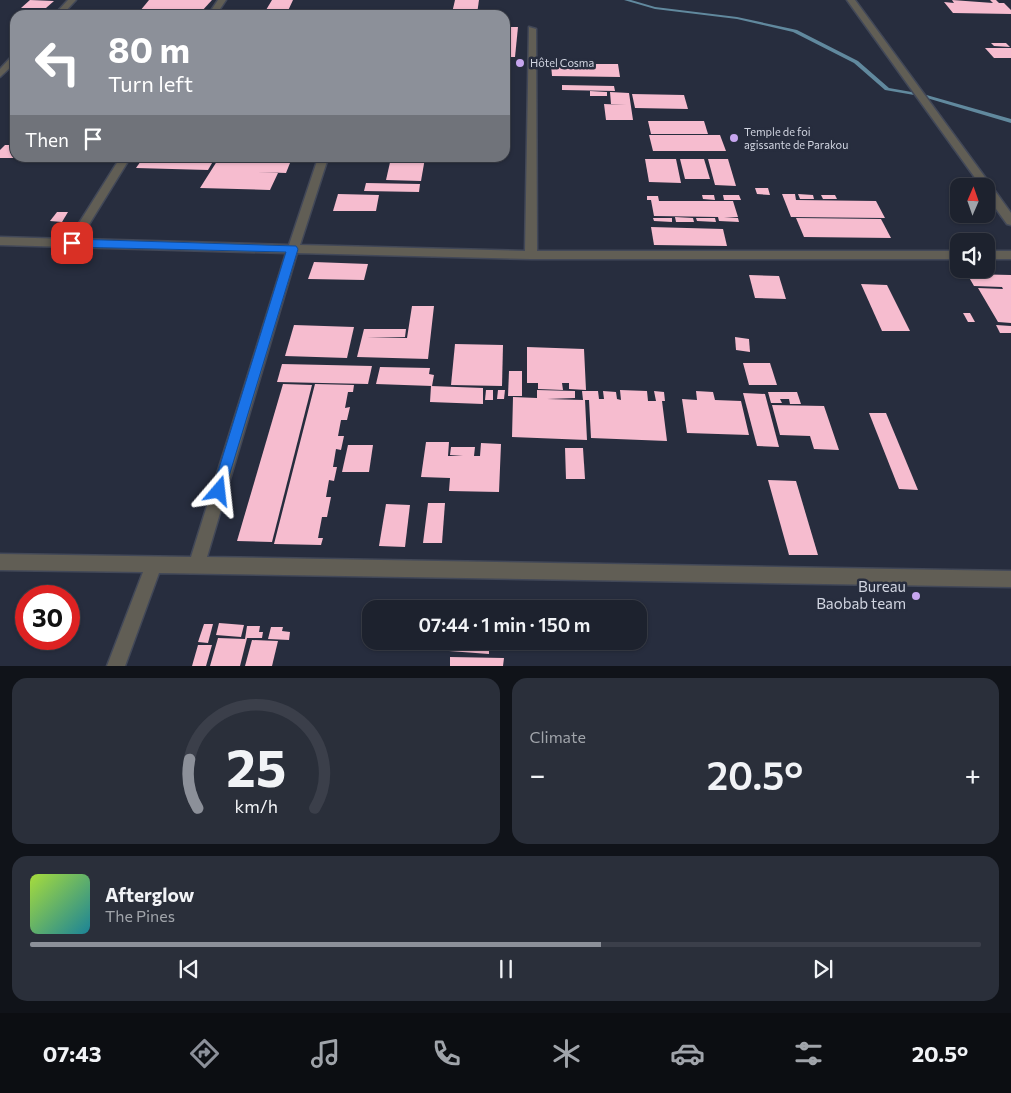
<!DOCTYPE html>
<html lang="en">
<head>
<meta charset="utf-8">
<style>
  :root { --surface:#1d222e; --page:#2a2f3a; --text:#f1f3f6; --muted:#a0a4aa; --line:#3b3f4a; --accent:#8c9099 }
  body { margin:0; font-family:Commissioner,sans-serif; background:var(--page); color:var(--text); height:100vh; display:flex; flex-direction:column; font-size:19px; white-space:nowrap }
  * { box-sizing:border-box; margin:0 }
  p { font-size:16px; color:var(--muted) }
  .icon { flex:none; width:28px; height:28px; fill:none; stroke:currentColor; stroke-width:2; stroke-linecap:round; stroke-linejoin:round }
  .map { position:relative; height:666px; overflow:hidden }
  .details { display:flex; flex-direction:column; gap:12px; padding:12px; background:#101319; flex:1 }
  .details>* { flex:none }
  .top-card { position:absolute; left:10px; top:10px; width:500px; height:152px; border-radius:15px; box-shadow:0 1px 4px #0004,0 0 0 1px var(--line); background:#8c9099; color:#fff; overflow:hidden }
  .needle { width:32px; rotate:2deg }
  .controls { position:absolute; left:950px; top:178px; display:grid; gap:10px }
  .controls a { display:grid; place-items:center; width:45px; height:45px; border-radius:10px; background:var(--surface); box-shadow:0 1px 4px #0004,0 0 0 1px var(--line); font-size:25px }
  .speed { position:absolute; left:15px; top:585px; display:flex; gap:10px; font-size:25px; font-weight:700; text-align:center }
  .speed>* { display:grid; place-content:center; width:65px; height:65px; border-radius:50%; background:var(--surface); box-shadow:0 1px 4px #0004,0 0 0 1px var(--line); line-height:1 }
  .speed .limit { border:8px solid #d22; background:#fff; color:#111 }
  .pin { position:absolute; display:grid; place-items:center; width:42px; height:42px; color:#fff; margin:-21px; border-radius:10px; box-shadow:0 2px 8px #0006 }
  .me { position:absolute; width:55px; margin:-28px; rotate:17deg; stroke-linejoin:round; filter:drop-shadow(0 0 4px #0008) }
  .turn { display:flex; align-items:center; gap:18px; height:105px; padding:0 15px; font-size:22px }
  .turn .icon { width:65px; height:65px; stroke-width:2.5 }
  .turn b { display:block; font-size:35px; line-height:42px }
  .then { display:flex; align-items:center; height:48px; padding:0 15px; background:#0003; gap:10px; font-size:19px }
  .big { font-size:38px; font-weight:600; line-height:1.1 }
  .details .tile { flex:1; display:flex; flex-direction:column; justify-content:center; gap:8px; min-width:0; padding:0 18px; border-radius:15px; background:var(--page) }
  .details .dial { align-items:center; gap:0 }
  .dial svg { height:130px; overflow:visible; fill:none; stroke:var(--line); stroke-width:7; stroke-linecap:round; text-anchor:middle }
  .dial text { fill:var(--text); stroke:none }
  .song { display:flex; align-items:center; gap:15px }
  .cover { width:60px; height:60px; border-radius:8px; background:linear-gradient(135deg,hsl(80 70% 55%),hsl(190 70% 35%)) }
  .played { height:5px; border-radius:2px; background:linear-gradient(90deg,var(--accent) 60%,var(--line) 60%) }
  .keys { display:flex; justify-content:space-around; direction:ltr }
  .heat { display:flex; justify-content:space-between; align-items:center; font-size:28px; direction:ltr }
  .details .tiles { flex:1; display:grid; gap:12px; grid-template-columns:1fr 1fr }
  .tile:last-child { grid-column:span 2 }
  .trip { position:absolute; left:362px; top:600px; width:285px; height:50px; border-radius:15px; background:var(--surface); box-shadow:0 1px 4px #0004,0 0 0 1px var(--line); font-weight:600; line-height:50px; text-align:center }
  .dock { display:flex; height:80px; justify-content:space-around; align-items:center; background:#0c0e12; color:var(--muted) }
  .dock .icon { width:35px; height:35px }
  .dock .current { color:var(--accent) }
  .dock b { font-size:22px; color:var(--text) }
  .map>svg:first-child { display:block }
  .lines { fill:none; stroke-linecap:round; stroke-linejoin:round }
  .stream { fill:#61899e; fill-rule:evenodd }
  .building { fill:#f6bccf }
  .minor-casing { stroke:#424858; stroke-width:3 }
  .minor { fill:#615e55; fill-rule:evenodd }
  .route { fill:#1a73e8; stroke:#114b97 }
  .poi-dot { fill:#c7a6ef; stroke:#272d3e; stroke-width:2 }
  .labels { text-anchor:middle; stroke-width:5; stroke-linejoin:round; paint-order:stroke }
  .far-poi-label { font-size:11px; fill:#d1d5e1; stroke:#272d3e; text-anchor:start }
  .near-poi-label { font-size:15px; fill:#d1d5e1; stroke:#272d3e; text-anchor:end }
</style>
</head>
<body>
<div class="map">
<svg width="1011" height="666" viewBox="0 0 1011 666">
  <rect width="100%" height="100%" fill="#272d3e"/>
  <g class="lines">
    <polygon class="stream" points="624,0 631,0 655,7 737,17 797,30 858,61 889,88 923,94 1011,119 1011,123 920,96 885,90 854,63 793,32 737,19 655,9"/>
  </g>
  <g class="building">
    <polygon points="30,0 54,1 46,8 21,8"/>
    <polygon points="149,0 212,0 201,12 140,11"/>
    <polygon points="272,0 293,0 286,15 263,15"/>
    <polygon points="455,0 479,0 477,14 452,13"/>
    <polygon points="952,0 993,3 990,0 996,0 999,3 1004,3 1011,10 1011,14 953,13 944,2 954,3"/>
    <polygon points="505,27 518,27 515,57 505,57"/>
    <polygon points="991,43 1006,43 1010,47 994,46"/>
    <polygon points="985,48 1011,48 1011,58 994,58"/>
    <polygon points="551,64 618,64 620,77 552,76"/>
    <polygon points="562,85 614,86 615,91 562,90"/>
    <polygon points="590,91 607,92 607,96 590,96"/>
    <polygon points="610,92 629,93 633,120 606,120 604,104 626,105 611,104"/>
    <polygon points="632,94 684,95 688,109 635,108"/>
    <polygon points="648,121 704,121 708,134 651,134"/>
    <polygon points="649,135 720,135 726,151 653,151"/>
    <polygon points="5,145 15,145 15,158 0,158 0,150"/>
    <polygon points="143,158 215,158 208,170 136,168"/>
    <polygon points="219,158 292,158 286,173 257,172 278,173 270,190 200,188"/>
    <polygon points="391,158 425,158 421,181 386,180"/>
    <polygon points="645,159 676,159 681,183 649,182"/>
    <polygon points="680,159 704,159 710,179 685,179"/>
    <polygon points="708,159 728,159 736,186 715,185"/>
    <polygon points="366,183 420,184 419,192 364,191"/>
    <polygon points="755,188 768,188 770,195 757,194"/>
    <polygon points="338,194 379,195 376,211 333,211"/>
    <polygon points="782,194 795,194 796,200 876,201 885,218 791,217"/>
    <polygon points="798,194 813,195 814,199 800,199"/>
    <polygon points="702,195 714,195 715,200 703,199"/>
    <polygon points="723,195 739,195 741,200 724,200"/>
    <polygon points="821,195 835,195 837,199 823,199"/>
    <polygon points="647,196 658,196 659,201 733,201 738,217 724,218 738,218 739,222 719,221 718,217 654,216 651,200 647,200"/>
    <polygon points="57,212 68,212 62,222 50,221"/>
    <polygon points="675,217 693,218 694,222 676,222"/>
    <polygon points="653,218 672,218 672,222 654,221"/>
    <polygon points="696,218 715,218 716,222 697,221"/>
    <polygon points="796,218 881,219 891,238 804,237"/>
    <polygon points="651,227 723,229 727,246 654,245"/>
    <polygon points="314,262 368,264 364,280 308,279"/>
    <polygon points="967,274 1011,275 1011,323 998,322 978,288 1003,289 1002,287 974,286"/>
    <polygon points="749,275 779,276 786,299 755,298"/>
    <polygon points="861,284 887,285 910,331 882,331"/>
    <polygon points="412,306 434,306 428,359 357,357 364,329 406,329 405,337 367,337 407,338"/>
    <polygon points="963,313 970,313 975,322 968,322"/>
    <polygon points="294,325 354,327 347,358 285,356"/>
    <polygon points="996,325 1011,326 1011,333 1000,333"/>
    <polygon points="735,337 749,339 750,352 736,350"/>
    <polygon points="455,344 503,345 502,386 451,385"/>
    <polygon points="527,347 584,349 586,390 569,389 569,383 562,383 563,390 538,389 538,383 527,383"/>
    <polygon points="743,363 770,363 777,385 749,385"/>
    <polygon points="282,364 372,366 368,384 277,382"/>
    <polygon points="380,367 430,368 429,374 434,375 432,386 376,384"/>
    <polygon points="509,371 522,371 522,396 508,396"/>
    <polygon points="283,384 312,385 272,542 237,541"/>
    <polygon points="315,384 354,385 353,392 348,392 345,408 350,407 347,420 341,420 338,436 344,436 341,450 336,449 333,467 337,467 334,481 329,480 326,497 331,497 327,517 322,517 318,538 323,538 321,545 274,544"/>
    <polygon points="431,386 483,388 483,404 430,402"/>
    <polygon points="486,390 493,390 493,400 485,400"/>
    <polygon points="498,390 505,390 504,399 497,399"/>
    <polygon points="537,390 575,391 575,398 547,399 583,400 582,391 598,391 599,399 604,399 603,391 616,392 617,399 621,400 620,390 647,391 648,401 656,401 654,391 664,392 665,401 662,401 667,441 591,438 589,400 585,400 587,440 512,437 513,397 537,398"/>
    <polygon points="696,391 713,392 715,400 741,401 749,435 687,433 682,399 697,400"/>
    <polygon points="768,392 797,392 801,404 790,404 789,399 780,399 782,403 771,403"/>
    <polygon points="743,393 765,394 779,447 757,446"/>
    <polygon points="772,405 824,406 839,450 814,449 810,436 780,435"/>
    <polygon points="869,413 886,413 918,490 899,489"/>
    <polygon points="426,442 449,442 448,456 463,456 450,455 451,447 475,447 474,456 480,456 481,443 501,444 499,492 449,491 450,478 421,477"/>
    <polygon points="348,445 373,445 369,472 342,472"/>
    <polygon points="565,448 583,448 585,479 566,479"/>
    <polygon points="768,480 796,481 818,555 789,555"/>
    <polygon points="428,503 445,503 442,543 423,543"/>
    <polygon points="386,504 410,505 405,547 379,546"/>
    <polygon points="219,623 244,625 241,637 216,635"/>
    <polygon points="204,624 213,624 208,643 198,642"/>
    <polygon points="247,626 260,626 259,632 263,632 262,638 247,638 240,666 210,666 218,638 245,639"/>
    <polygon points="271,627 283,627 282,631 290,632 289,640 268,639"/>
    <polygon points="252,640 278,641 272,666 245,666"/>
    <polygon points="450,641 489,641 489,654 449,651"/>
    <polygon points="198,645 212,645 206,666 192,666"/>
    <polygon points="450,657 504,658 503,666 450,666"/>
  </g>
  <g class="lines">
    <defs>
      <g id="minor">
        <polygon points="68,0 76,0 62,15 54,15"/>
        <polygon points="218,0 226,0 216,15 208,15"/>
        <polygon points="847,0 855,0 990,184 1011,213 1011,225 1007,224 986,195 986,186 981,186"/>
        <polygon points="529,27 536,29 537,251 959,251 959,259 531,259 297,253 207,557 1011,571 1011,587 159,573 125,666 107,666 143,572 0,570 0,554 191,557 286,253 0,245 0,237 69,239 120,158 130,158 80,239 289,245 318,158 328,158 300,245 525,251"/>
        <polygon points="12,56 15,56 15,63 0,77 0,69"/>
        <rect x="986" y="251" width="25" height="8"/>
      </g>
    </defs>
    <use href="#minor" class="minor-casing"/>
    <use href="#minor" class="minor"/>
  </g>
  <polygon class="route" points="72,239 296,246 298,249 223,496 219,498 214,496 212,491 286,252 72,247 67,243"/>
  <g class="poi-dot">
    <circle cx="520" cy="63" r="5"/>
    <circle cx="734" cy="138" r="5"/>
    <circle cx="916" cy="596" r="5"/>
  </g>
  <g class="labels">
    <g class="far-poi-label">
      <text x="530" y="67">Hôtel Cosma</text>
      <text x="744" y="136">Temple de foi<tspan x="744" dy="13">agissante de Parakou</tspan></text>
    </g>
    <g class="near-poi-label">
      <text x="906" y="592">Bureau<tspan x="906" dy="17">Baobab team</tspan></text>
    </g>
  </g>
</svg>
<div class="controls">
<a><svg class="needle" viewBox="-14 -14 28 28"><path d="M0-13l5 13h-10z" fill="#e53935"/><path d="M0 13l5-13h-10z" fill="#a0a4aa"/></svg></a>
<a><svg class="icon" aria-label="sound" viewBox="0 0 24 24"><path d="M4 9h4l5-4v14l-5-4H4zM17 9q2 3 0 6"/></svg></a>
</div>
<div class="speed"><div class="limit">30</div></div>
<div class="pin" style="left:72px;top:243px;background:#d93025"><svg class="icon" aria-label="arrive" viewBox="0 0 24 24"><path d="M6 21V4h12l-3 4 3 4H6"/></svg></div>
<svg class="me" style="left:219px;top:491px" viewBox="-20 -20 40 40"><path d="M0-17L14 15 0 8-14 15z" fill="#1a73e8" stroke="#fff" stroke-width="4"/></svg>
<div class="trip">07:44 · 1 min · 150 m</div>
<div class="top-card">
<div class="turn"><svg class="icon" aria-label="left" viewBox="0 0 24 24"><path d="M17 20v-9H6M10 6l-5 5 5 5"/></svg><div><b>80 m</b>Turn left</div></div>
<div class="then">Then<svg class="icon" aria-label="arrive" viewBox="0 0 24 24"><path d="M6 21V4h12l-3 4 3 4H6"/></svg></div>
</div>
</div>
<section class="details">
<div class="tiles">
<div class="tile dial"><svg viewBox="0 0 100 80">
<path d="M14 69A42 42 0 1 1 86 69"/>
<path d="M14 69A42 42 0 0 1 9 39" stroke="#8c9099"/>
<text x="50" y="56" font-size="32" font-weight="700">25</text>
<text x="50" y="72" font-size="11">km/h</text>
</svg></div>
<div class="tile"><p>Climate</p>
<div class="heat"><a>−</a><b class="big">20.5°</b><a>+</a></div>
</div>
<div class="tile">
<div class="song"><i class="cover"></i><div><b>Afterglow</b><p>The Pines</p></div></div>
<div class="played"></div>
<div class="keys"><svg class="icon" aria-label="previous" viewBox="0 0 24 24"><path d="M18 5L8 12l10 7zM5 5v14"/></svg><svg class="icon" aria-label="pause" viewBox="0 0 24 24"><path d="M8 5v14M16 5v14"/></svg><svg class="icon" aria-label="next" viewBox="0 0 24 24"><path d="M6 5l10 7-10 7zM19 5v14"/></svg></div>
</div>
</div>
</section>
<nav class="dock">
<b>07:43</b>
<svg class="icon current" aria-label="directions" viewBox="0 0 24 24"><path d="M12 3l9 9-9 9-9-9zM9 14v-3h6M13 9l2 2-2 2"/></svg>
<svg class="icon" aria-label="music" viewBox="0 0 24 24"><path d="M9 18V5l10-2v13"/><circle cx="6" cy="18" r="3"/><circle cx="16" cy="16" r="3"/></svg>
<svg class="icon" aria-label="phone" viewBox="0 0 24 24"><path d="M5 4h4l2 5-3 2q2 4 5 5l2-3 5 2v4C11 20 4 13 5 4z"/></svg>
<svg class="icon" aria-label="climate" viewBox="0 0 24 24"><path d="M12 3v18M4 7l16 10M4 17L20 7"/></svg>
<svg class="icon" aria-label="car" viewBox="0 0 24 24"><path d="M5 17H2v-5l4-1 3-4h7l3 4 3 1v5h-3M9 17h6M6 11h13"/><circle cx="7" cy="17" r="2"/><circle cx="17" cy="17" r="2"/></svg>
<svg class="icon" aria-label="filters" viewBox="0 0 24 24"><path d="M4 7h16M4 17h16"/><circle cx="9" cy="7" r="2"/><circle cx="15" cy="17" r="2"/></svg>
<b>20.5°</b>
</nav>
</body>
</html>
